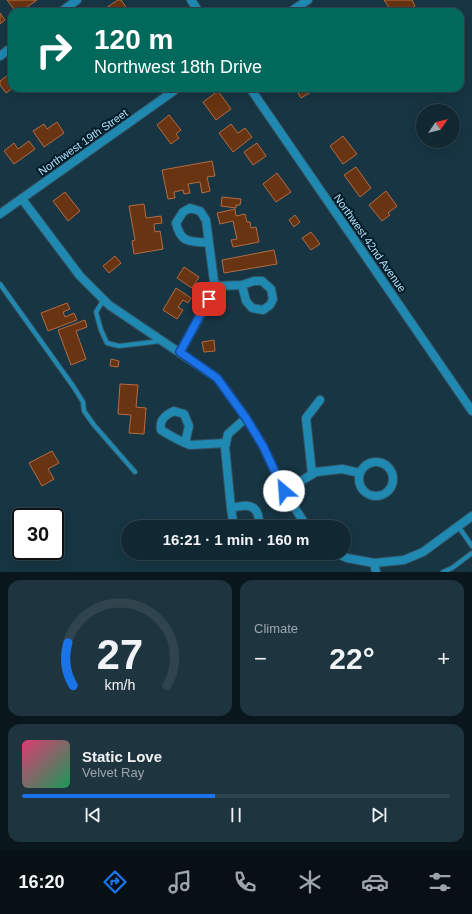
<!DOCTYPE html>
<html lang="en">
<head>
<meta charset="utf-8">
<style>
  :root { --surface:#112832; --page:#1e343e; --text:#f1f3f6; --muted:#9ca6ac; --line:#30444d; --accent:#1a73e8 }
  body { margin:0; font-family:Arial,sans-serif; background:var(--page); color:var(--text); height:100vh; display:flex; flex-direction:column; font-size:15px; white-space:nowrap }
  * { box-sizing:border-box; margin:0 }
  p { font-size:13px; color:var(--muted) }
  .icon { flex:none; width:22px; height:22px; fill:none; stroke:currentColor; stroke-width:2; stroke-linecap:round; stroke-linejoin:round }
  .map { position:relative; height:572px; overflow:hidden }
  .sheet { display:flex; flex-direction:column; gap:8px; padding:8px; background:#09161c; flex:1 }
  .sheet>* { flex:none }
  .guide { position:absolute; left:8px; top:8px; width:456px; height:84px; border-radius:12px; box-shadow:0 4px 16px #0002,0 0 0 1px var(--line); background:#00695c; color:#fff; overflow:hidden }
  .needle { width:26px; rotate:55deg }
  .controls { position:absolute; left:416px; top:104px; display:grid; gap:8px }
  .controls a { display:grid; place-items:center; width:44px; height:44px; border-radius:50%; background:var(--surface); box-shadow:0 4px 16px #0002,0 0 0 1px var(--line); font-size:20px }
  .speed { position:absolute; left:12px; top:508px; display:flex; gap:8px; font-size:20px; font-weight:700; text-align:center }
  .speed>* { display:grid; place-content:center; width:52px; height:52px; border-radius:50%; background:var(--surface); box-shadow:0 4px 16px #0002,0 0 0 1px var(--line); line-height:1 }
  .speed .limit { border:2px solid #111; border-radius:6px; background:#fff; color:#111 }
  .pin { position:absolute; display:grid; place-items:center; width:34px; height:34px; color:#fff; margin:-17px; border-radius:8px; box-shadow:0 2px 6px #0006 }
  .me { position:absolute; width:44px; margin:-22px; rotate:333deg; stroke-linejoin:round; filter:drop-shadow(0 0 3px #0008) }
  .turn { display:flex; align-items:center; gap:14px; height:84px; padding:0 20px; font-size:18px }
  .turn .icon { width:52px; height:52px; stroke-width:2.5 }
  .turn b { display:block; font-size:28px; line-height:34px }
  .big { font-size:30px; font-weight:800; line-height:1.1 }
  .sheet .card { flex:1; display:flex; flex-direction:column; justify-content:center; gap:6px; min-width:0; padding:0 14px; border-radius:12px; background:var(--page) }
  .sheet .dial { align-items:center; gap:0 }
  .dial svg { height:104px; overflow:visible; fill:none; stroke:var(--line); stroke-width:7; stroke-linecap:round; text-anchor:middle }
  .dial text { fill:var(--text); stroke:none }
  .song { display:flex; align-items:center; gap:12px }
  .cover { width:48px; height:48px; border-radius:6px; background:linear-gradient(135deg,hsl(340 70% 55%),hsl(150 70% 35%)) }
  .played { height:4px; border-radius:2px; background:linear-gradient(90deg,var(--accent) 45%,var(--line) 45%) }
  .keys { display:flex; justify-content:space-around; direction:ltr }
  .heat { display:flex; justify-content:space-between; align-items:center; font-size:22px; direction:ltr }
  .sheet .tiles { flex:1; display:grid; gap:8px; grid-template-columns:1fr 1fr }
  .card:last-child { grid-column:span 2 }
  .trip { position:absolute; left:121px; top:520px; width:230px; height:40px; border-radius:20px; background:var(--surface); box-shadow:0 4px 16px #0002,0 0 0 1px var(--line); font-weight:800; line-height:40px; text-align:center }
  .dock { display:flex; height:64px; justify-content:space-around; align-items:center; background:#071014; color:var(--muted) }
  .dock .icon { width:28px; height:28px }
  .dock .current { color:var(--accent) }
  .dock b { font-size:18px; color:var(--text) }
  .map>svg:first-child { display:block }
  .building { fill:#683412; stroke:#b56c42 }
  .lines { fill:none; stroke-linecap:round; stroke-linejoin:round }
  .lane-casing { stroke:#335362; stroke-width:6 }
  .street-casing { stroke:#335362; stroke-width:10 }
  .lane { stroke:#1f89b2; stroke-width:4 }
  .street { stroke:#1f89b2; stroke-width:8 }
  .route-casing { stroke:#114b97; stroke-width:10 }
  .route { stroke:#1a73e8; stroke-width:7 }
  .labels { text-anchor:middle; stroke-width:4; stroke-linejoin:round; paint-order:stroke }
  .street-label { font-size:11px; fill:#b5e0f6; stroke:#001c29 }
</style>
</head>
<body>
<div class="map">
<svg width="472" height="572" viewBox="0 0 472 572">
  <rect width="100%" height="100%" fill="#173543"/>
  <g class="building">
    <polygon points="7,0 37,0 20,12 16,12"/>
    <polygon points="118,0 121,0 128,10 126,12 104,12 103,10"/>
    <polygon points="384,0 412,0 415,6 406,12 392,12"/>
    <polygon points="0,13 5,20 0,24"/>
    <polygon points="12,72 13,88 6,93 0,85 0,81"/>
    <polygon points="295,88 315,88 316,89 301,98"/>
    <polygon points="218,91 231,109 216,120 203,102"/>
    <polygon points="169,115 181,130 176,134 179,138 171,144 157,125"/>
    <polygon points="57,122 64,133 44,147 33,131 44,124 47,129"/>
    <polygon points="231,124 238,133 245,128 252,137 233,152 219,133"/>
    <polygon points="343,136 357,154 343,164 330,146"/>
    <polygon points="29,141 35,149 14,164 4,151 14,143 18,149"/>
    <polygon points="257,143 266,156 253,165 244,152"/>
    <polygon points="212,161 215,176 207,177 210,191 202,193 200,182 188,184 190,193 184,194 183,190 174,192 175,198 168,199 162,170"/>
    <polygon points="356,167 371,188 360,197 344,175"/>
    <polygon points="277,173 291,192 276,202 263,184"/>
    <polygon points="386,191 397,206 388,213 390,215 382,221 369,205"/>
    <polygon points="65,192 80,211 68,221 53,201"/>
    <polygon points="222,197 241,199 240,205 236,205 236,208 221,206"/>
    <polygon points="144,204 146,218 161,216 162,223 154,224 155,232 160,231 163,249 134,254 132,241 135,240 129,206"/>
    <polygon points="235,209 236,216 245,214 247,222 250,222 251,228 256,227 259,242 233,247 231,240 237,239 233,221 220,224 217,213"/>
    <polygon points="295,215 300,222 294,227 289,220"/>
    <polygon points="311,232 320,244 311,250 302,238"/>
    <polygon points="274,250 277,264 224,273 222,260"/>
    <polygon points="115,256 121,263 109,273 103,266"/>
    <polygon points="184,267 199,277 192,288 177,278"/>
    <polygon points="176,288 191,298 188,303 183,300 178,307 183,310 177,319 163,310"/>
    <polygon points="67,303 70,309 63,312 65,317 74,313 77,320 48,331 41,313"/>
    <polygon points="85,320 87,327 76,331 86,359 71,365 58,330"/>
    <polygon points="214,340 215,351 204,352 202,342"/>
    <polygon points="111,359 119,361 118,367 110,366"/>
    <polygon points="120,384 138,385 136,407 146,408 144,434 129,433 131,415 118,414"/>
    <polygon points="52,451 59,463 48,469 54,479 42,486 29,463"/>
  </g>
  <g class="lines">
    <defs>
      <g id="lane">
        <polyline points="0,284 73,386 83,402 84,411 94,425 135,472"/>
        <polyline points="104,299 96,312 101,330 107,343 119,346 161,341"/>
        <polyline points="458,526 472,546"/>
        <polyline points="443,572 452,568 472,553"/>
      </g>
      <g id="street">
        <polyline points="191,0 199,12"/>
        <polyline points="61,12 77,0"/>
        <polyline points="290,12 308,0"/>
        <polyline points="0,56 12,47"/>
        <polyline points="250,88 472,411"/>
        <polyline points="22,199 80,276 109,305 217,378 246,418 263,446 284,491 307,527"/>
        <polyline points="0,214 178,88"/>
        <path d="M209,243L206,220L200,211L190,208L183,212L176,223C181,244 190,241 209,243L214,281L217,286L242,285L246,301L252,308L263,310L270,305L273,299L271,289L262,281H254L242,285"/>
        <polyline points="180,352 217,286"/>
        <path d="M185,443L189,426L184,414L174,411C165,415 159,420 161,430C171,436 179,441 190,445L226,443"/>
        <circle cx="376" cy="479" r="17"/>
        <polyline points="312,474 306,418 320,400"/>
        <polyline points="284,491 316,472 342,469 360,473"/>
        <path d="M231,508C236,507 243,505 248,506C258,507 261,520 257,527"/>
        <polyline points="235,527 233,521 231,508 225,447 228,434 246,418"/>
        <polyline points="336,553 347,558 374,563 404,560 423,552 472,516"/>
        <polyline points="374,563 376,572"/>
      </g>
    </defs>
    <use href="#lane" class="lane-casing"/>
    <use href="#street" class="street-casing"/>
    <use href="#lane" class="lane"/>
    <use href="#street" class="street"/>
  </g>
  <g class="lines">
    <defs>
      <polyline id="route" points="209,299 180,352 217,378 246,418 263,446 284,491"/>
    </defs>
    <use href="#route" class="route-casing"/>
    <use href="#route" class="route"/>
  </g>
  <g class="labels">
    <g class="street-label">
      <text transform="translate(83 142) rotate(-35)" y="4">Northwest 19th Street</text>
      <text transform="translate(370 243) rotate(55)" y="4">Northwest 42nd Avenue</text>
    </g>
  </g>
</svg>
<div class="controls">
<a><svg class="needle" viewBox="-14 -14 28 28"><path d="M0-13l5 13h-10z" fill="#e53935"/><path d="M0 13l5-13h-10z" fill="#9ca6ac"/></svg></a>
</div>
<div class="speed"><div class="limit">30</div></div>
<div class="pin" style="left:209px;top:299px;background:#d93025"><svg class="icon" aria-label="arrive" viewBox="0 0 24 24"><path d="M6 21V4h12l-3 4 3 4H6"/></svg></div>
<svg class="me" style="left:284px;top:491px" viewBox="-20 -20 40 40"><circle r="19" fill="#fff"/><path d="M0-13L10 11 0 6-10 11z" fill="#1a73e8"/></svg>
<div class="trip">16:21 · 1 min · 160 m</div>
<div class="guide">
<div class="turn"><svg class="icon" aria-label="right" viewBox="0 0 24 24"><path d="M7 20v-9h11M14 6l5 5-5 5"/></svg><div><b>120 m</b>Northwest 18th Drive</div></div>
</div>
</div>
<section class="sheet">
<div class="tiles">
<div class="card dial"><svg viewBox="0 0 100 80">
<path d="M14 69A42 42 0 1 1 86 69"/>
<path d="M14 69A42 42 0 0 1 10 36" stroke="#1a73e8"/>
<text x="50" y="56" font-size="32" font-weight="700">27</text>
<text x="50" y="72" font-size="11">km/h</text>
</svg></div>
<div class="card"><p>Climate</p>
<div class="heat"><a>−</a><b class="big">22°</b><a>+</a></div>
</div>
<div class="card">
<div class="song"><i class="cover"></i><div><b>Static Love</b><p>Velvet Ray</p></div></div>
<div class="played"></div>
<div class="keys"><svg class="icon" aria-label="previous" viewBox="0 0 24 24"><path d="M18 5L8 12l10 7zM5 5v14"/></svg><svg class="icon" aria-label="pause" viewBox="0 0 24 24"><path d="M8 5v14M16 5v14"/></svg><svg class="icon" aria-label="next" viewBox="0 0 24 24"><path d="M6 5l10 7-10 7zM19 5v14"/></svg></div>
</div>
</div>
</section>
<nav class="dock">
<b>16:20</b>
<svg class="icon current" aria-label="directions" viewBox="0 0 24 24"><path d="M12 3l9 9-9 9-9-9zM9 14v-3h6M13 9l2 2-2 2"/></svg>
<svg class="icon" aria-label="music" viewBox="0 0 24 24"><path d="M9 18V5l10-2v13"/><circle cx="6" cy="18" r="3"/><circle cx="16" cy="16" r="3"/></svg>
<svg class="icon" aria-label="phone" viewBox="0 0 24 24"><path d="M5 4h4l2 5-3 2q2 4 5 5l2-3 5 2v4C11 20 4 13 5 4z"/></svg>
<svg class="icon" aria-label="climate" viewBox="0 0 24 24"><path d="M12 3v18M4 7l16 10M4 17L20 7"/></svg>
<svg class="icon" aria-label="car" viewBox="0 0 24 24"><path d="M5 17H2v-5l4-1 3-4h7l3 4 3 1v5h-3M9 17h6M6 11h13"/><circle cx="7" cy="17" r="2"/><circle cx="17" cy="17" r="2"/></svg>
<svg class="icon" aria-label="filters" viewBox="0 0 24 24"><path d="M4 7h16M4 17h16"/><circle cx="9" cy="7" r="2"/><circle cx="15" cy="17" r="2"/></svg>
</nav>
</body>
</html>
